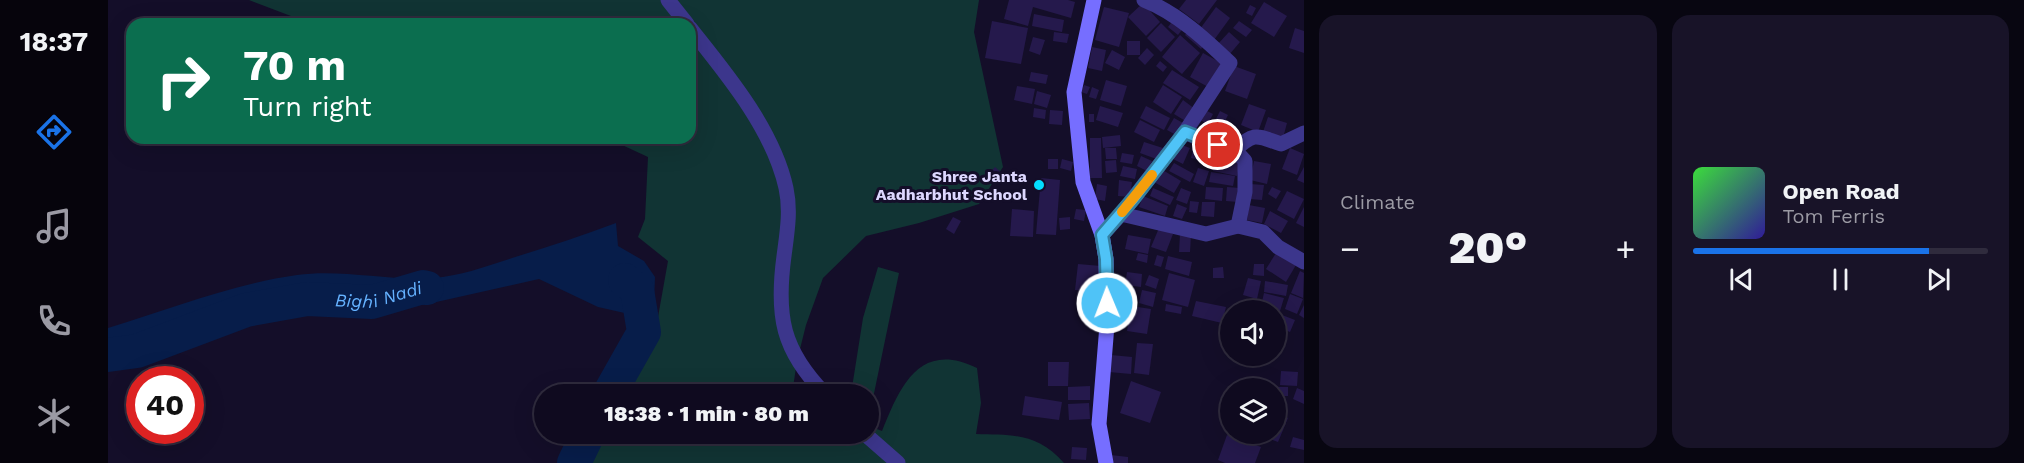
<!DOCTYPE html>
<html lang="en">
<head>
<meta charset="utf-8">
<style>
  :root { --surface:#0f0a1f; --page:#181328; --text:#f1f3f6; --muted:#9b9aa4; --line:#2f2b3d; --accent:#1a73e8 }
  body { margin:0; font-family:"Work Sans",sans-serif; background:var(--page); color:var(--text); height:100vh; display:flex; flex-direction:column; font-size:22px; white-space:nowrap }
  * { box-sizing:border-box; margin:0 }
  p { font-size:20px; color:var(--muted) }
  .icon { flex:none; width:33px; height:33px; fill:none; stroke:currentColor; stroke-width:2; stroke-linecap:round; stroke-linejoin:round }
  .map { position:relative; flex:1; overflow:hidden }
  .panel { display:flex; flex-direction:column; gap:15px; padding:15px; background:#080611; width:720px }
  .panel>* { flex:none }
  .top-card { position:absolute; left:18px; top:18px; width:570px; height:126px; border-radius:18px; box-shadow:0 6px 24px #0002,0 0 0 2px var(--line); background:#0b6e4f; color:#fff; overflow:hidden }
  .buttons { position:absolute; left:1112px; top:300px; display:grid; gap:12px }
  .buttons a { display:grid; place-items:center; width:66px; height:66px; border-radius:50%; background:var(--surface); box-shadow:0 6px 24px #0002,0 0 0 2px var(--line); font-size:30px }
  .speed { position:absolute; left:18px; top:366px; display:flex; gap:12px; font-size:30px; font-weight:700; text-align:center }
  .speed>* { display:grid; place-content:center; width:78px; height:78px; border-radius:50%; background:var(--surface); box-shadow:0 6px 24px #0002,0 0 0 2px var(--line); line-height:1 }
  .speed .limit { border:9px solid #d22; background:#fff; color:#111 }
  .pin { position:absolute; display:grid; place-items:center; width:51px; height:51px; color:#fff; margin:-26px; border:3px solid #fff; border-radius:50%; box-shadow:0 2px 6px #0007 }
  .me { position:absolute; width:66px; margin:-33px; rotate:359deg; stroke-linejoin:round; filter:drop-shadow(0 0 4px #0008) }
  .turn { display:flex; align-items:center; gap:21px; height:126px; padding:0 18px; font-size:27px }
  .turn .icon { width:78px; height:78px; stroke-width:2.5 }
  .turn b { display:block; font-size:42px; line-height:51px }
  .big { font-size:45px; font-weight:800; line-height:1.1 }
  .panel .widget { flex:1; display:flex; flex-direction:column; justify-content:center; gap:9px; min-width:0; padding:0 21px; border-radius:18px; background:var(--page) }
  .song { display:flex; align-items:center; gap:18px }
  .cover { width:72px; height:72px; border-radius:9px; background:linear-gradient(135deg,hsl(120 70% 55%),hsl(250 70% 35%)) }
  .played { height:6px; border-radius:3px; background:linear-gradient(90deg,var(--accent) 80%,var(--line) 80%) }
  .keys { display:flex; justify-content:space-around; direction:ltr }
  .heat { display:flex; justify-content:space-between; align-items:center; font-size:33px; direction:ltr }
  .panel .tiles { flex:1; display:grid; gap:15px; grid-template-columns:repeat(2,1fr) }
  .trip { position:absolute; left:426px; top:384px; width:345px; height:60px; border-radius:30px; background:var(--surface); box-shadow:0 6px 24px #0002,0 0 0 2px var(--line); font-weight:800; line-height:60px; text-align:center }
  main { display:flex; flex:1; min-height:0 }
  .tabs { display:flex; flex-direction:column; width:108px; justify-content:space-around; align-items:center; background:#06040c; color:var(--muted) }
  .tabs .icon { width:42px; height:42px }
  .tabs .active { color:var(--accent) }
  .tabs b { font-size:27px; color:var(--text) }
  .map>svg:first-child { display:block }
  .green { fill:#113434 }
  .water { fill:#071d4a }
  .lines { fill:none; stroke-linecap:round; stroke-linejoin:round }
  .river { stroke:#071d4a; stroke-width:34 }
  .building { fill:#25194c }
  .street { stroke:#3c368c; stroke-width:15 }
  .secondary { stroke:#766eff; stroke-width:15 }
  .route-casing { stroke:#337fa1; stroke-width:15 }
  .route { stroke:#4fc3f7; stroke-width:10 }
  .slow { stroke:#f59e0b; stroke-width:10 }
  .poi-dot { fill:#03ddff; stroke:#140e29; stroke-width:2 }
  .labels { text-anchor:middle; stroke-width:6; stroke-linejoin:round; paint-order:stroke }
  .poi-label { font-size:16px; font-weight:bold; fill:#ddd7ff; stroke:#140e29; text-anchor:end }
  .water-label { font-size:18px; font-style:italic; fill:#65b2ff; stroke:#140e29 }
</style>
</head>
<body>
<main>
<nav class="tabs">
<b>18:37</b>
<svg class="icon active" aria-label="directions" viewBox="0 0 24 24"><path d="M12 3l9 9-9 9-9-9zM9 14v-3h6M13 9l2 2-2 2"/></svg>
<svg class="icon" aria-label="music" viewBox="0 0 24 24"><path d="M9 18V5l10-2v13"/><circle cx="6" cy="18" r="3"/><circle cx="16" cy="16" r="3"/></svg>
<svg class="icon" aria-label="phone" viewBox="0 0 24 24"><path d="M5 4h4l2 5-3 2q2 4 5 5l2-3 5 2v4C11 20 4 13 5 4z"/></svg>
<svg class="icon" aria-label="climate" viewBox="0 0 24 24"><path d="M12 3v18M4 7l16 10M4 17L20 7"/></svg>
</nav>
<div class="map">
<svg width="1196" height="463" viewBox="0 0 1196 463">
  <rect width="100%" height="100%" fill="#140e29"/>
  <g class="green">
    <polygon points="141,0 871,0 866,32 895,167 871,204 811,223 758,236 715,278 698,325 689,361 684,394 510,394 550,317 560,261 530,237 537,219 540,157 499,138 582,138 582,24 204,24"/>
    <path d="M770,267L791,273L764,403V427L774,431C792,387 811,340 869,368L873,403L868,434C905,435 929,433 956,463H470L489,434H699L702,436L735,438L736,434H760V394H743L755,318Z"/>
  </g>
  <path class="water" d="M508,223L510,246L536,261L547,277L545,328L521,314L490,307L431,279L315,305L248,295L191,297L123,313L36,346L0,350V328C62,309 124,284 189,275C234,269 279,281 325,278C352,276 379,266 404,258C439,247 474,236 508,223Z"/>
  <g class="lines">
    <g class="river">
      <path id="s1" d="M0,355L29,351L138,310L199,299L264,302L315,287L319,288"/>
      <polyline points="501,394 536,332 529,290 517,280"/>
      <polyline points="466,463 480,434"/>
    </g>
  </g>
  <g class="building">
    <polygon points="901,0 960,0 967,2 963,18 925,7 920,26 896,19"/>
    <polygon points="1078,0 1109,0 1091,24 1071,9"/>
    <polygon points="1156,2 1179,16 1166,37 1143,23"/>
    <polygon points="1035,3 1052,22 1038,36 1020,17"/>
    <polygon points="1142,5 1148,8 1144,16 1138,13"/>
    <polygon points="996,7 1021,13 1011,47 987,40"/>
    <polygon points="1108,7 1122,18 1106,40 1092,29"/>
    <polygon points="926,14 956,20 954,32 924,26"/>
    <polygon points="1066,19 1076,27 1070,35 1060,27"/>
    <polygon points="884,21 920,28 913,64 877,58"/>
    <polygon points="1131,21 1144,30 1138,37 1125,28"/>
    <polygon points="1053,23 1067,37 1053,52 1039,38"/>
    <polygon points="1187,28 1196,31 1196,53 1181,48"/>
    <polygon points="1081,30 1097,44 1093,49 1077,35"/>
    <polygon points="946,32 961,34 959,43 945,41"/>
    <polygon points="1121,32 1132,42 1121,55 1109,45"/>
    <polygon points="1072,35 1092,53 1074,74 1054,57"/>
    <polygon points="925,37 937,40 932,55 921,51"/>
    <rect x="1019" y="41" width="13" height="14"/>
    <polygon points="984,47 998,50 994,71 980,68"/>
    <polygon points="1039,48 1046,55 1037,65 1030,58"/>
    <polygon points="1004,50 1017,57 1011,70 997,63"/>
    <polygon points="1095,53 1115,64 1102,88 1082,77"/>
    <polygon points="1052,61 1059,67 1055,72 1048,66"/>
    <polygon points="1126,66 1148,74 1139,99 1117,91"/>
    <polygon points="1064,70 1091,87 1082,100 1055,83"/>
    <polygon points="923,72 940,75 938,84 921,81"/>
    <polygon points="998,80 1019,86 1013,106 992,100"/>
    <polygon points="976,85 982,87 979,94 973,92"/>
    <polygon points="1055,85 1074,97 1063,114 1045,102"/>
    <polygon points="909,86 927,89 924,104 906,100"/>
    <polygon points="984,87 991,90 988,99 981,97"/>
    <polygon points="929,91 943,95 939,108 926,104"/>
    <polygon points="1075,100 1087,109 1079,122 1066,114"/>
    <polygon points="1141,104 1158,110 1150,132 1133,125"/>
    <polygon points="992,106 1015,113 1010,127 988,120"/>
    <polygon points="1038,106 1062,118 1056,130 1032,118"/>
    <polygon points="926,108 938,110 937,119 925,117"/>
    <polygon points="942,110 955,111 954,125 941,124"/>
    <polygon points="1097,110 1105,114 1100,124 1092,120"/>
    <polygon points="1112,111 1120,115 1116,123 1108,119"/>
    <rect x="981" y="114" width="5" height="8"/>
    <polygon points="1160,117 1179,123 1175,138 1155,132"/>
    <polygon points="1066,118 1075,123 1068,135 1059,130"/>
    <polygon points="1032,120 1052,130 1046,142 1026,132"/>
    <polygon points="1107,121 1127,132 1120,144 1100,133"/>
    <polygon points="1095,123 1101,126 1097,134 1091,131"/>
    <polygon points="1012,135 1013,146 995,148 994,137"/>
    <polygon points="982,138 993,138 994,178 982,178"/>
    <polygon points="1036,142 1055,148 1051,160 1032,153"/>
    <polygon points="1071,144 1082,148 1075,164 1065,159"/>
    <polygon points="997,148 1008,148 1009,159 998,159"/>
    <polygon points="1182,148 1196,154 1189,175 1174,169"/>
    <polygon points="1085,149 1095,152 1093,160 1083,158"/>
    <polygon points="1101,150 1109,154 1104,164 1096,160"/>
    <polygon points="1014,153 1026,155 1024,164 1012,162"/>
    <polygon points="1108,155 1132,161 1129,176 1105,171"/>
    <polygon points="1033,156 1044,161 1039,171 1029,166"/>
    <rect x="940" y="159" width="10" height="10"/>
    <polygon points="954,159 965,162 963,171 952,168"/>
    <polygon points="1008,160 1009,172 998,173 997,161"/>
    <polygon points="1146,161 1163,164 1159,184 1142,180"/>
    <polygon points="1066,163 1086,174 1082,182 1061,171"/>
    <polygon points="1015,166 1029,169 1027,179 1012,176"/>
    <polygon points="887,167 894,173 887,182 879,176"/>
    <polygon points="1196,167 1196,183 1189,180"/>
    <polygon points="1090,168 1101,171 1096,186 1085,182"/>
    <polygon points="1053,169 1073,181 1066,193 1046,182"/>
    <polygon points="1103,172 1127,176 1125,186 1101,182"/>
    <polygon points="933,178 952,180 948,235 928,234"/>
    <polygon points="1011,180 1024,182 1022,197 1010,196"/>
    <polygon points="989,184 999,186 997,201 987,199"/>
    <polygon points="1142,184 1156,185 1154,200 1141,199"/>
    <polygon points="1098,187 1115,188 1114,201 1097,199"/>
    <polygon points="1119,187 1132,188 1130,202 1118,201"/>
    <polygon points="1164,187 1173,191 1168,199 1160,194"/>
    <polygon points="1045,188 1066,197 1062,205 1042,196"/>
    <polygon points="1073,188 1083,192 1079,204 1068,200"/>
    <polygon points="1179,191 1196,199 1186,219 1169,210"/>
    <polygon points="1035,196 1060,206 1057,216 1031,207"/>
    <polygon points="1082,201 1091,202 1089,213 1081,212"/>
    <polygon points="1094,202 1107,202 1106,217 1093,216"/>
    <polygon points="1069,204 1079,208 1074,219 1065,216"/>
    <polygon points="1141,205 1157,208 1154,223 1139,220"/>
    <polygon points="1196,207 1196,227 1188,223"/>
    <polygon points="904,209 926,211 925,237 902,236"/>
    <polygon points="968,209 978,210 976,221 966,219"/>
    <polygon points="1162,211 1180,221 1173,233 1156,224"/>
    <polygon points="845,217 853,221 846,234 838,229"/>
    <polygon points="962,217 962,229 952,230 951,218"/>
    <polygon points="1051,228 1065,234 1058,252 1043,247"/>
    <polygon points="1072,234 1083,235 1082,252 1071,252"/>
    <polygon points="1020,235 1043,239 1040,254 1017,249"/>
    <polygon points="1030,253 1040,255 1039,263 1028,260"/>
    <polygon points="1168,253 1188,265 1178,282 1158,269"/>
    <polygon points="1049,255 1056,257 1053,267 1046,265"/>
    <polygon points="1060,256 1084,262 1081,276 1057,269"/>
    <polygon points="970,264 993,266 991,292 967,290"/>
    <polygon points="1146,264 1156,264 1156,276 1145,275"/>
    <polygon points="1115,267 1116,278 1105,278 1105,268"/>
    <polygon points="1192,271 1196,273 1195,298 1183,293"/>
    <polygon points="1019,272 1034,274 1033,287 1017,285"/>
    <polygon points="1061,273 1087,280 1080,307 1054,300"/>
    <polygon points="1041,275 1051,279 1048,289 1037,285"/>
    <polygon points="1140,278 1153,281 1149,299 1135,295"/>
    <polygon points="1157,281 1180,285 1178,296 1156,292"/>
    <polygon points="1014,288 1027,288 1028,305 1015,305"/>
    <polygon points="1034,290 1048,293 1045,307 1031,303"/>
    <polygon points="1156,293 1176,298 1172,311 1153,306"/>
    <polygon points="1182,294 1195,299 1189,314 1177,309"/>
    <polygon points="1140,300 1151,303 1149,310 1137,310"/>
    <polygon points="1088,301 1118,307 1114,323 1084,316"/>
    <polygon points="1058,304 1074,307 1073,314 1057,311"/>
    <rect x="981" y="305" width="12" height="14"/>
    <polygon points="1196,305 1196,318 1191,315"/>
    <polygon points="1023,306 1043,309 1039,334 1019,331"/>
    <polygon points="1174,315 1187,320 1182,332 1170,327"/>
    <polygon points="1029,343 1045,344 1041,375 1026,373"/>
    <polygon points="1003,355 1024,357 1023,374 1001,372"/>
    <polygon points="940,362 961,362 960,386 940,386"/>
    <polygon points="1173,371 1190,372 1189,386 1172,385"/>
    <polygon points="1023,381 1053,392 1042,423 1012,413"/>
    <polygon points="982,386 982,400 960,400 960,387"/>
    <rect x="1170" y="387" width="10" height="9"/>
    <polygon points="1189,388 1196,391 1196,404 1185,399"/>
    <polygon points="917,396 954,402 951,420 914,415"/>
    <polygon points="981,403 982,419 961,420 960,404"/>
    <polygon points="1167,413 1180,418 1170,442 1148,434 1167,434"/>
    <polygon points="1119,435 1153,447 1147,463 1117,463 1110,460"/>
    <polygon points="1185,437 1196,440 1196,450 1182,447"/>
    <polygon points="964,447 979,448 978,460 963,459"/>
    <polygon points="1003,455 1020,457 1020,463 1002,463"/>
  </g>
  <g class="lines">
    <g class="street">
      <polyline points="560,0 579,24"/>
      <path d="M582,28C618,73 665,129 678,188C683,211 679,233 676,256C668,316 674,350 717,394"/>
      <polyline points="1077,132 1094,140 1127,150 1137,161 1137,192 1130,226"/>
      <path d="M1127,150C1147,131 1149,136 1173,144L1196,133"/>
      <path d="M1013,214L1077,132L1122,63C1097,39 1069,13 1036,0"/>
      <polyline points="994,235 1013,214 1098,234 1130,226 1155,232 1170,247 1196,262"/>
      <polyline points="757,434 790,463"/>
    </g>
    <polyline class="secondary" points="986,0 966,92 975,182 994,235 998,259 999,325 991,424 998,463"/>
  </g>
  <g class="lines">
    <defs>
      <polyline id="route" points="999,303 998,259 994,235 1026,198 1077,132 1110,145"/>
    </defs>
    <use href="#route" class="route-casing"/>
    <use href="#route" class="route"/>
    <polyline class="slow" points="1014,212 1044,175"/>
  </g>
  <circle class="poi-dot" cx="931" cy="185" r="6"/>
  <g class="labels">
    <g class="poi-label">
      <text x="919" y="182">Shree Janta<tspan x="919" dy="18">Aadharbhut School</tspan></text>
    </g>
    <g class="water-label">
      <text dy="6" stroke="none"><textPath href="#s1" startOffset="280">Bighi Nadi</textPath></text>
    </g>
  </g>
</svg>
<div class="buttons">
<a><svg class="icon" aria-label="sound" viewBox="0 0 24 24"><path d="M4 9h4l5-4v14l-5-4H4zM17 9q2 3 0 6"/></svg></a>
<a><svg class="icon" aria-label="layers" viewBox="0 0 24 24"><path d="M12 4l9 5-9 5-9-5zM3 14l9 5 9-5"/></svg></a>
</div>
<div class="speed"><div class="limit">40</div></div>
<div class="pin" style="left:1110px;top:145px;background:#d93025"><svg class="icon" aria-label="arrive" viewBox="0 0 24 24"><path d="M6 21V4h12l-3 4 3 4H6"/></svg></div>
<svg class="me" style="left:999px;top:303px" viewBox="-20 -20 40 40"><circle r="17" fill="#4fc3f7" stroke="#fff" stroke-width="3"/><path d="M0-11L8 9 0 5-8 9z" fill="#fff"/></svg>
<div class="trip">18:38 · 1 min · 80 m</div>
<div class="top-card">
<div class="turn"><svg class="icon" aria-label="right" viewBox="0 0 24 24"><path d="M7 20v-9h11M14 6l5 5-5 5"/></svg><div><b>70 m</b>Turn right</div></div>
</div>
</div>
<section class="panel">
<div class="tiles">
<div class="widget"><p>Climate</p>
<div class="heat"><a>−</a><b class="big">20°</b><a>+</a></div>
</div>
<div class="widget">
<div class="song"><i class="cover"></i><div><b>Open Road</b><p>Tom Ferris</p></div></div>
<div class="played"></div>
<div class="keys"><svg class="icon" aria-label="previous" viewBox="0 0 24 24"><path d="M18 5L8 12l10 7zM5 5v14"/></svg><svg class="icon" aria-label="pause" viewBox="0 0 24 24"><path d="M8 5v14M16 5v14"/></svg><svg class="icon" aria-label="next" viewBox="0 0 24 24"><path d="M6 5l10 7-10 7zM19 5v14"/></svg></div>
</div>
</div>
</section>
</main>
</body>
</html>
